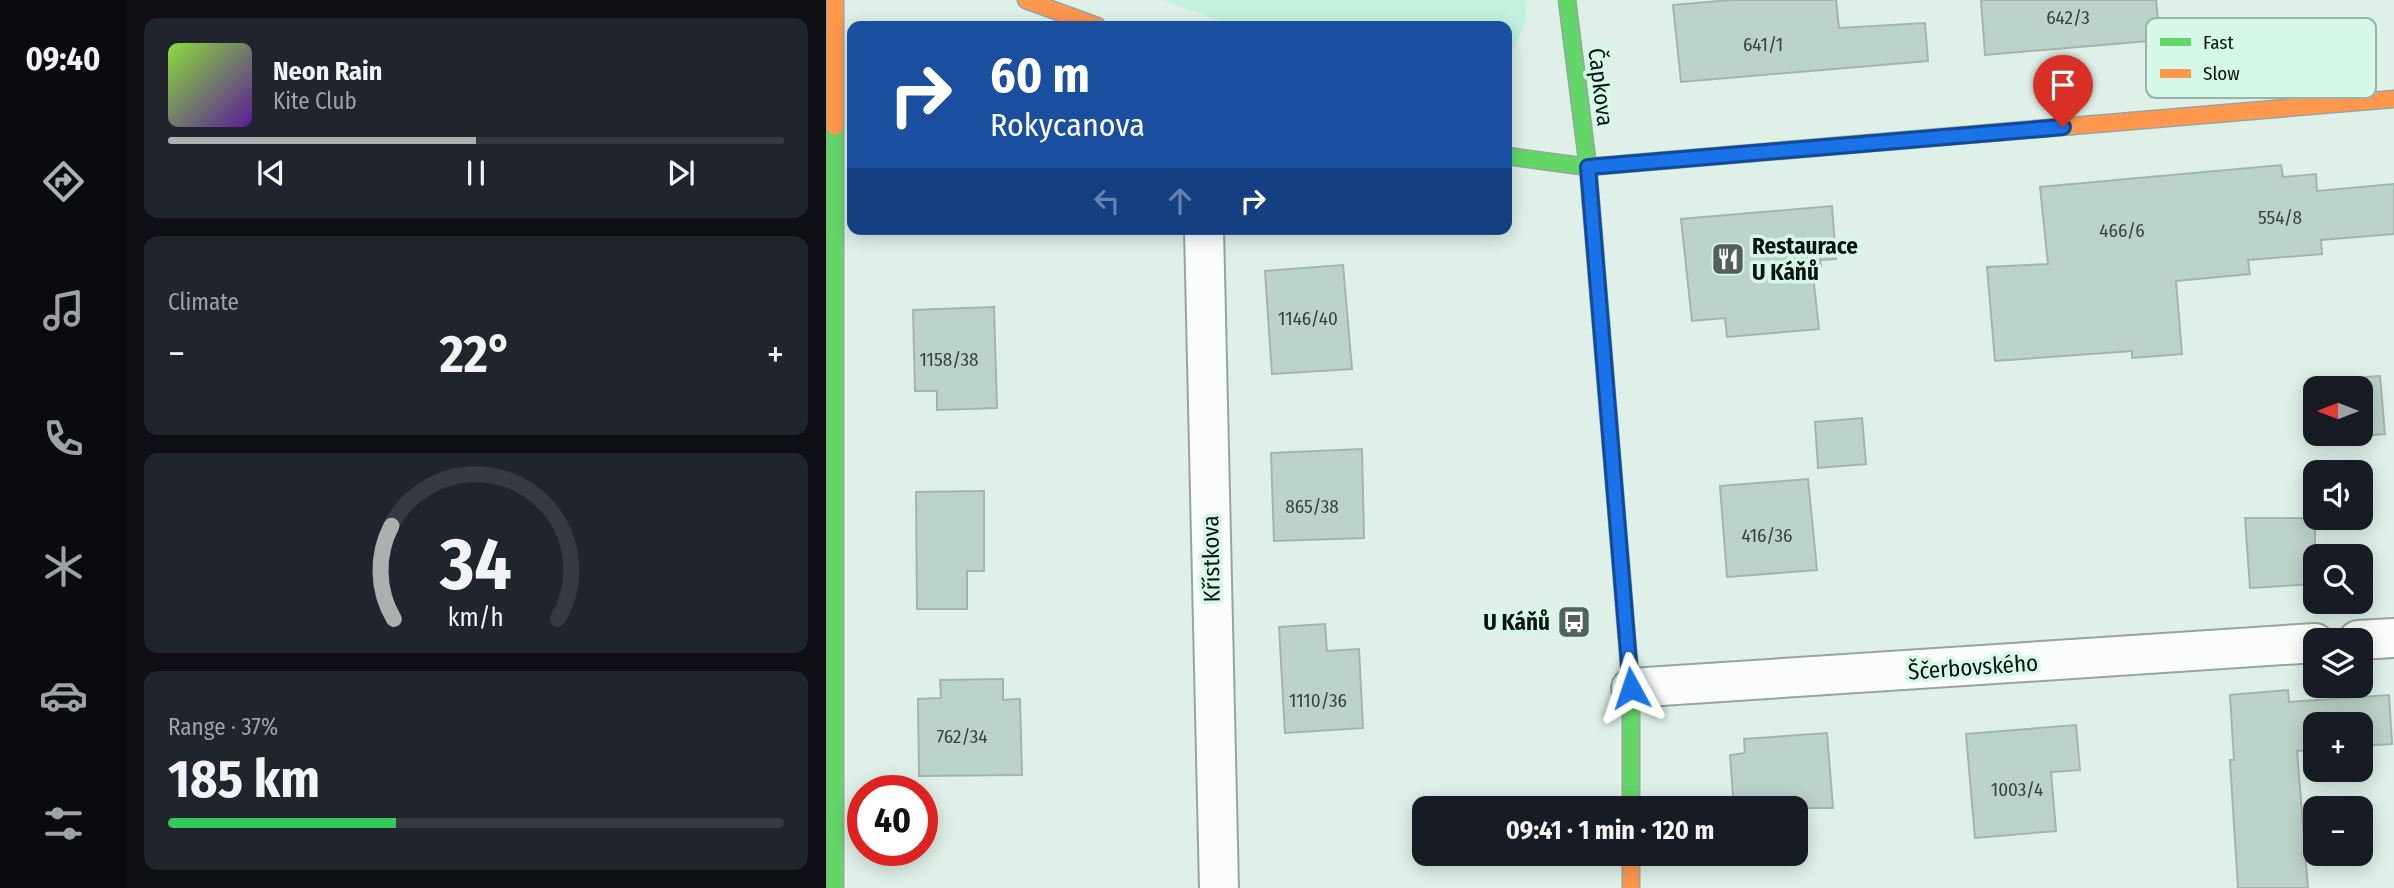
<!DOCTYPE html>
<html lang="en">
<head>
<meta charset="utf-8">
<style>
  :root { --surface:#171b24; --page:#20242c; --text:#f1f3f6; --muted:#9ea1a6; --line:#363941; --accent:#aab1b0 }
  body { margin:0; font-family:"Fira Sans Condensed",sans-serif; background:var(--page); color:var(--text); height:100vh; display:flex; flex-direction:column; font-size:26px; white-space:nowrap }
  * { box-sizing:border-box; margin:0 }
  p { font-size:23px; color:var(--muted) }
  .icon { flex:none; width:38px; height:38px; fill:none; stroke:currentColor; stroke-width:2; stroke-linecap:round; stroke-linejoin:round }
  .map { position:relative; flex:1; overflow:hidden }
  .panel { display:flex; flex-direction:column; gap:18px; padding:18px; background:#0d0f14; width:700px }
  .panel>* { flex:none }
  .banner { position:absolute; left:21px; top:21px; width:665px; height:214px; border-radius:14px; box-shadow:0 4px 18px #0003; background:#1a4fa0; color:#fff; overflow:hidden }
  .needle { width:46px; rotate:270deg }
  .tools { position:absolute; left:1477px; top:376px; display:grid; gap:14px }
  .tools a { display:grid; place-items:center; width:70px; height:70px; border-radius:14px; background:var(--surface); box-shadow:0 4px 18px #0003; font-size:35px }
  .speed { position:absolute; left:21px; top:775px; display:flex; gap:14px; font-size:35px; font-weight:700; text-align:center }
  .speed>* { display:grid; place-content:center; width:91px; height:91px; border-radius:50%; background:var(--surface); box-shadow:0 4px 18px #0003; line-height:1 }
  .speed .limit { border:10px solid #d22; background:#fff; color:#111 }
  .pin { position:absolute; display:grid; place-items:center; width:60px; height:60px; color:#fff; margin:-72px -30px; border-radius:50% 50% 50% 0; rotate:-45deg; box-shadow:0 0 7px #0007 }
  .pin .icon { rotate:45deg }
  .me { position:absolute; width:77px; margin:-38px; rotate:355deg; stroke-linejoin:round; filter:drop-shadow(0 0 5px #0008) }
  .turn { display:flex; align-items:center; gap:24px; height:147px; padding:0 28px; font-size:32px }
  .turn .icon { width:91px; height:91px; stroke-width:2.5 }
  .turn b { display:block; font-size:49px; line-height:60px }
  .lanes { display:flex; align-items:center; height:66px; padding:0 28px; background:#0003; justify-content:center; gap:35px; direction:ltr }
  .lanes .off { opacity:.35 }
  .big { font-size:52px; font-weight:700; line-height:1.1 }
  .panel .card { flex:1; display:flex; flex-direction:column; justify-content:center; gap:10px; min-width:0; padding:0 24px; border-radius:14px; background:var(--page) }
  .panel .dial { align-items:center; gap:0 }
  .dial svg { height:182px; overflow:visible; fill:none; stroke:var(--line); stroke-width:7; stroke-linecap:round; text-anchor:middle }
  .dial text { fill:var(--text); stroke:none }
  .song { display:flex; align-items:center; gap:21px }
  .cover { width:84px; height:84px; border-radius:10px; background:linear-gradient(135deg,hsl(90 70% 55%),hsl(270 70% 35%)) }
  .played { height:7px; border-radius:4px; background:linear-gradient(90deg,var(--accent) 50%,var(--line) 50%) }
  .keys { display:flex; justify-content:space-around; direction:ltr }
  .heat { display:flex; justify-content:space-between; align-items:center; font-size:38px; direction:ltr }
  .charge { height:10px; border-radius:5px; background:linear-gradient(90deg,#34c759 37%,var(--line) 0) }
  .trip { position:absolute; left:586px; top:796px; width:396px; height:70px; border-radius:14px; background:var(--surface); box-shadow:0 4px 18px #0003; font-weight:700; line-height:70px; text-align:center }
  main { display:flex; flex:1; min-height:0 }
  .menu { display:flex; flex-direction:column; width:126px; justify-content:space-around; align-items:center; background:#090b0e; color:var(--muted) }
  .menu .icon { width:49px; height:49px }
  .menu .selected { color:var(--accent) }
  .menu b { font-size:32px; color:var(--text) }
  .map>svg:first-child { display:block }
  .green { fill:#c2f2de }
  .building { fill:#bcd3c9; stroke:#a6b4ae; stroke-width:2 }
  .lines { fill:none; stroke-linecap:round; stroke-linejoin:round }
  .street-casing { stroke:#98a59f; stroke-width:42 }
  .fast-casing { stroke:#98a59f; stroke-width:19 }
  .slow-casing { stroke:#98a59f; stroke-width:19 }
  .street { stroke:#fafdfc; stroke-width:38 }
  .fast { stroke:#63d668; stroke-width:16 }
  .slow { stroke:#ff974d; stroke-width:16 }
  .route-casing { stroke:#114b97; stroke-width:18 }
  .route { stroke:#1a73e8; stroke-width:12 }
  .labels { text-anchor:middle; stroke-width:7; stroke-linejoin:round; paint-order:stroke }
  .number-label { font-size:19px; fill:#35443e }
  .street-label { font-size:23px; fill:#08140f; stroke:#d6f8e9 }
  .poi-label { font-size:23px; font-weight:bold; fill:#08140f; stroke:#d6f8e9; text-anchor:start }
  .key { fill:#d6f8e9; stroke:#98b4a8; stroke-width:2 }
  .key-label { font-size:19px; fill:#08140f }
</style>
</head>
<body>
<main>
<nav class="menu">
<b>09:40</b>
<svg class="icon selected" aria-label="directions" viewBox="0 0 24 24"><path d="M12 3l9 9-9 9-9-9zM9 14v-3h6M13 9l2 2-2 2"/></svg>
<svg class="icon" aria-label="music" viewBox="0 0 24 24"><path d="M9 18V5l10-2v13"/><circle cx="6" cy="18" r="3"/><circle cx="16" cy="16" r="3"/></svg>
<svg class="icon" aria-label="phone" viewBox="0 0 24 24"><path d="M5 4h4l2 5-3 2q2 4 5 5l2-3 5 2v4C11 20 4 13 5 4z"/></svg>
<svg class="icon" aria-label="climate" viewBox="0 0 24 24"><path d="M12 3v18M4 7l16 10M4 17L20 7"/></svg>
<svg class="icon" aria-label="car" viewBox="0 0 24 24"><path d="M5 17H2v-5l4-1 3-4h7l3 4 3 1v5h-3M9 17h6M6 11h13"/><circle cx="7" cy="17" r="2"/><circle cx="17" cy="17" r="2"/></svg>
<svg class="icon" aria-label="filters" viewBox="0 0 24 24"><path d="M4 7h16M4 17h16"/><circle cx="9" cy="7" r="2"/><circle cx="15" cy="17" r="2"/></svg>
</nav>
<section class="panel">
<div class="card">
<div class="song"><i class="cover"></i><div><b>Neon Rain</b><p>Kite Club</p></div></div>
<div class="played"></div>
<div class="keys"><svg class="icon" aria-label="previous" viewBox="0 0 24 24"><path d="M18 5L8 12l10 7zM5 5v14"/></svg><svg class="icon" aria-label="pause" viewBox="0 0 24 24"><path d="M8 5v14M16 5v14"/></svg><svg class="icon" aria-label="next" viewBox="0 0 24 24"><path d="M6 5l10 7-10 7zM19 5v14"/></svg></div>
</div>
<div class="card"><p>Climate</p>
<div class="heat"><a>−</a><b class="big">22°</b><a>+</a></div>
</div>
<div class="card dial"><svg viewBox="0 0 100 80">
<path d="M14 69A42 42 0 1 1 86 69"/>
<path d="M14 69A42 42 0 0 1 13 28" stroke="#aab1b0"/>
<text x="50" y="56" font-size="32" font-weight="700">34</text>
<text x="50" y="72" font-size="11">km/h</text>
</svg></div>
<div class="card"><p>Range · 37%</p><b class="big">185 km</b><div class="charge"></div></div>
</section>
<div class="map">
<svg width="1568" height="888" viewBox="0 0 1568 888">
  <rect width="100%" height="100%" fill="#def0e8"/>
  <polygon class="green" points="337,0 699,0 701,19 681,64 681,26 409,26"/>
  <g class="building">
    <polygon points="905,0 1010,0 1013,28 1099,23 1102,61 855,82 847,5"/>
    <polygon points="1155,0 1330,0 1334,40 1159,55"/>
    <polygon points="1455,165 1457,177 1490,174 1491,191 1568,184 1568,234 1495,240 1496,254 1422,260 1424,274 1350,281 1356,354 1306,358 1306,351 1169,361 1161,267 1222,264 1214,187"/>
    <polygon points="1006,206 1010,259 994,260 995,266 986,267 993,329 901,337 899,318 866,321 855,219"/>
    <polygon points="517,265 526,369 446,374 439,271"/>
    <polygon points="168,307 171,408 111,410 111,391 89,391 87,310"/>
    <polygon points="1554,376 1559,434 1504,439 1504,434 1535,434 1535,388 1500,388 1499,380"/>
    <polygon points="1036,418 1040,464 992,468 989,422"/>
    <polygon points="536,449 538,538 448,541 445,453"/>
    <polygon points="982,479 991,570 901,577 894,486"/>
    <polygon points="158,491 158,571 141,571 141,609 91,609 90,492"/>
    <polygon points="1419,518 1489,518 1489,584 1424,588"/>
    <polygon points="499,624 501,651 533,649 537,728 459,733 453,627"/>
    <polygon points="177,679 177,700 194,699 196,775 93,776 92,699 115,698 114,680"/>
    <polygon points="1462,690 1463,702 1563,695 1566,744 1535,746 1535,724 1489,724 1489,750 1471,751 1482,888 1412,888 1404,760 1408,760 1404,695"/>
    <polygon points="1250,725 1254,770 1225,772 1230,831 1149,838 1140,734"/>
    <polygon points="1001,733 1007,808 908,808 904,755 919,753 918,739"/>
  </g>
  <g class="lines">
    <defs>
      <g id="street">
        <polyline points="378,229 393,888"/>
        <polyline points="1532,640 1568,638"/>
        <polyline points="805,688 1489,643"/>
      </g>
      <g id="fast">
        <polyline points="741,0 762,167 805,688 805,808"/>
        <polyline points="9,127 9,888"/>
        <polyline points="681,156 762,167 1246,126"/>
      </g>
      <g id="slow">
        <polyline points="9,0 9,127"/>
        <polyline points="200,0 271,26"/>
        <polyline points="1246,126 1568,99"/>
        <polyline points="805,854 805,888"/>
      </g>
    </defs>
    <use href="#street" class="street-casing"/>
    <use href="#fast" class="fast-casing"/>
    <use href="#slow" class="slow-casing"/>
    <use href="#street" class="street"/>
    <use href="#fast" class="fast"/>
    <use href="#slow" class="slow"/>
  </g>
  <g class="lines">
    <defs>
      <polyline id="route" points="805,688 762,167 1237,127"/>
    </defs>
    <use href="#route" class="route-casing"/>
    <use href="#route" class="route"/>
  </g>
  <defs>
    <symbol id="restaurant-square" viewBox="-11 -11 22 22"><rect x="-9" y="-9" width="18" height="18" rx="4" fill="#53615b" stroke="#d6f8e9"/><path d="M-5-6h1v4h1v-4h1v4h1v-4h1v5L-1.5 .5V6h-2V.5L-5-1ZM5-6V6H3V1.5H1.5Q1.5-4 5-6Z" fill="#fff"/></symbol>
    <symbol id="bus-square" viewBox="-11 -11 22 22"><rect x="-9" y="-9" width="18" height="18" rx="4" fill="#53615b" stroke="#d6f8e9"/><path d="M-5-6H5V4H4V6H2V4H-2V6H-4V4H-5ZM-3.5-4V0h7V-4ZM-3.5 1.2v1.5H-2V1.2ZM2 1.2v1.5H3.5V1.2Z" fill="#fff"/></symbol>
  </defs>
  <g fill-rule="evenodd">
    <use href="#restaurant-square" x="883" y="240" width="38" height="38"/>
    <use href="#bus-square" x="729" y="603" width="38" height="38"/>
  </g>
  <g class="labels">
    <g class="number-label">
      <text x="1242" y="24">642/3</text>
      <text x="937" y="51">641/1</text>
      <text x="1454" y="224">554/8</text>
      <text x="1296" y="237">466/6</text>
      <text x="482" y="325">1146/40</text>
      <text x="123" y="366">1158/38</text>
      <text x="486" y="513">865/38</text>
      <text x="941" y="542">416/36</text>
      <text x="492" y="707">1110/36</text>
      <text x="136" y="743">762/34</text>
      <text x="1191" y="796">1003/4</text>
    </g>
    <g class="street-label">
      <text transform="translate(775 87) rotate(83)" y="8">Čapkova</text>
      <text transform="translate(385 559) rotate(-91)" y="8">Křístkova</text>
      <text transform="translate(1147 667) rotate(-4)" y="8">Ščerbovského</text>
    </g>
    <g class="poi-label">
      <text x="926" y="254">Restaurace<tspan x="926" dy="26">U Káňů</tspan></text>
      <text x="724" y="630" text-anchor="end">U Káňů</text>
    </g>
  </g>
  <rect x="1320" y="18" width="230" height="80" rx="10" class="key"/>
  <rect x="1334" y="38" width="31" height="8" fill="#63d668"/>
  <rect x="1334" y="69" width="31" height="9" fill="#ff974d"/>
  <g class="key-label">
    <text x="1377" y="49">Fast</text>
    <text x="1377" y="80">Slow</text>
  </g>
</svg>
<div class="tools">
<a><svg class="needle" viewBox="-14 -14 28 28"><path d="M0-13l5 13h-10z" fill="#e53935"/><path d="M0 13l5-13h-10z" fill="#9ea1a6"/></svg></a>
<a><svg class="icon" aria-label="sound" viewBox="0 0 24 24"><path d="M4 9h4l5-4v14l-5-4H4zM17 9q2 3 0 6"/></svg></a>
<a><svg class="icon" aria-label="search" viewBox="0 0 24 24"><circle cx="10" cy="10" r="6"/><path d="M15 15l6 6"/></svg></a>
<a><svg class="icon" aria-label="layers" viewBox="0 0 24 24"><path d="M12 4l9 5-9 5-9-5zM3 14l9 5 9-5"/></svg></a>
<a>+</a>
<a>−</a>
</div>
<div class="speed"><div class="limit">40</div></div>
<div class="pin" style="left:1237px;top:127px;background:#d93025"><svg class="icon" aria-label="arrive" viewBox="0 0 24 24"><path d="M6 21V4h12l-3 4 3 4H6"/></svg></div>
<svg class="me" style="left:805px;top:688px" viewBox="-20 -20 40 40"><path d="M0-17L14 15 0 8-14 15z" fill="#1a73e8" stroke="#fff" stroke-width="4"/></svg>
<div class="trip">09:41 · 1 min · 120 m</div>
<div class="banner">
<div class="turn"><svg class="icon" aria-label="right" viewBox="0 0 24 24"><path d="M7 20v-9h11M14 6l5 5-5 5"/></svg><div><b>60 m</b>Rokycanova</div></div>
<div class="lanes"><svg class="icon off" aria-label="left" viewBox="0 0 24 24"><path d="M17 20v-9H6M10 6l-5 5 5 5"/></svg><svg class="icon off" aria-label="ahead" viewBox="0 0 24 24"><path d="M12 20V5M6 11l6-6 6 6"/></svg><svg class="icon" aria-label="right" viewBox="0 0 24 24"><path d="M7 20v-9h11M14 6l5 5-5 5"/></svg></div>
</div>
</div>
</main>
</body>
</html>
